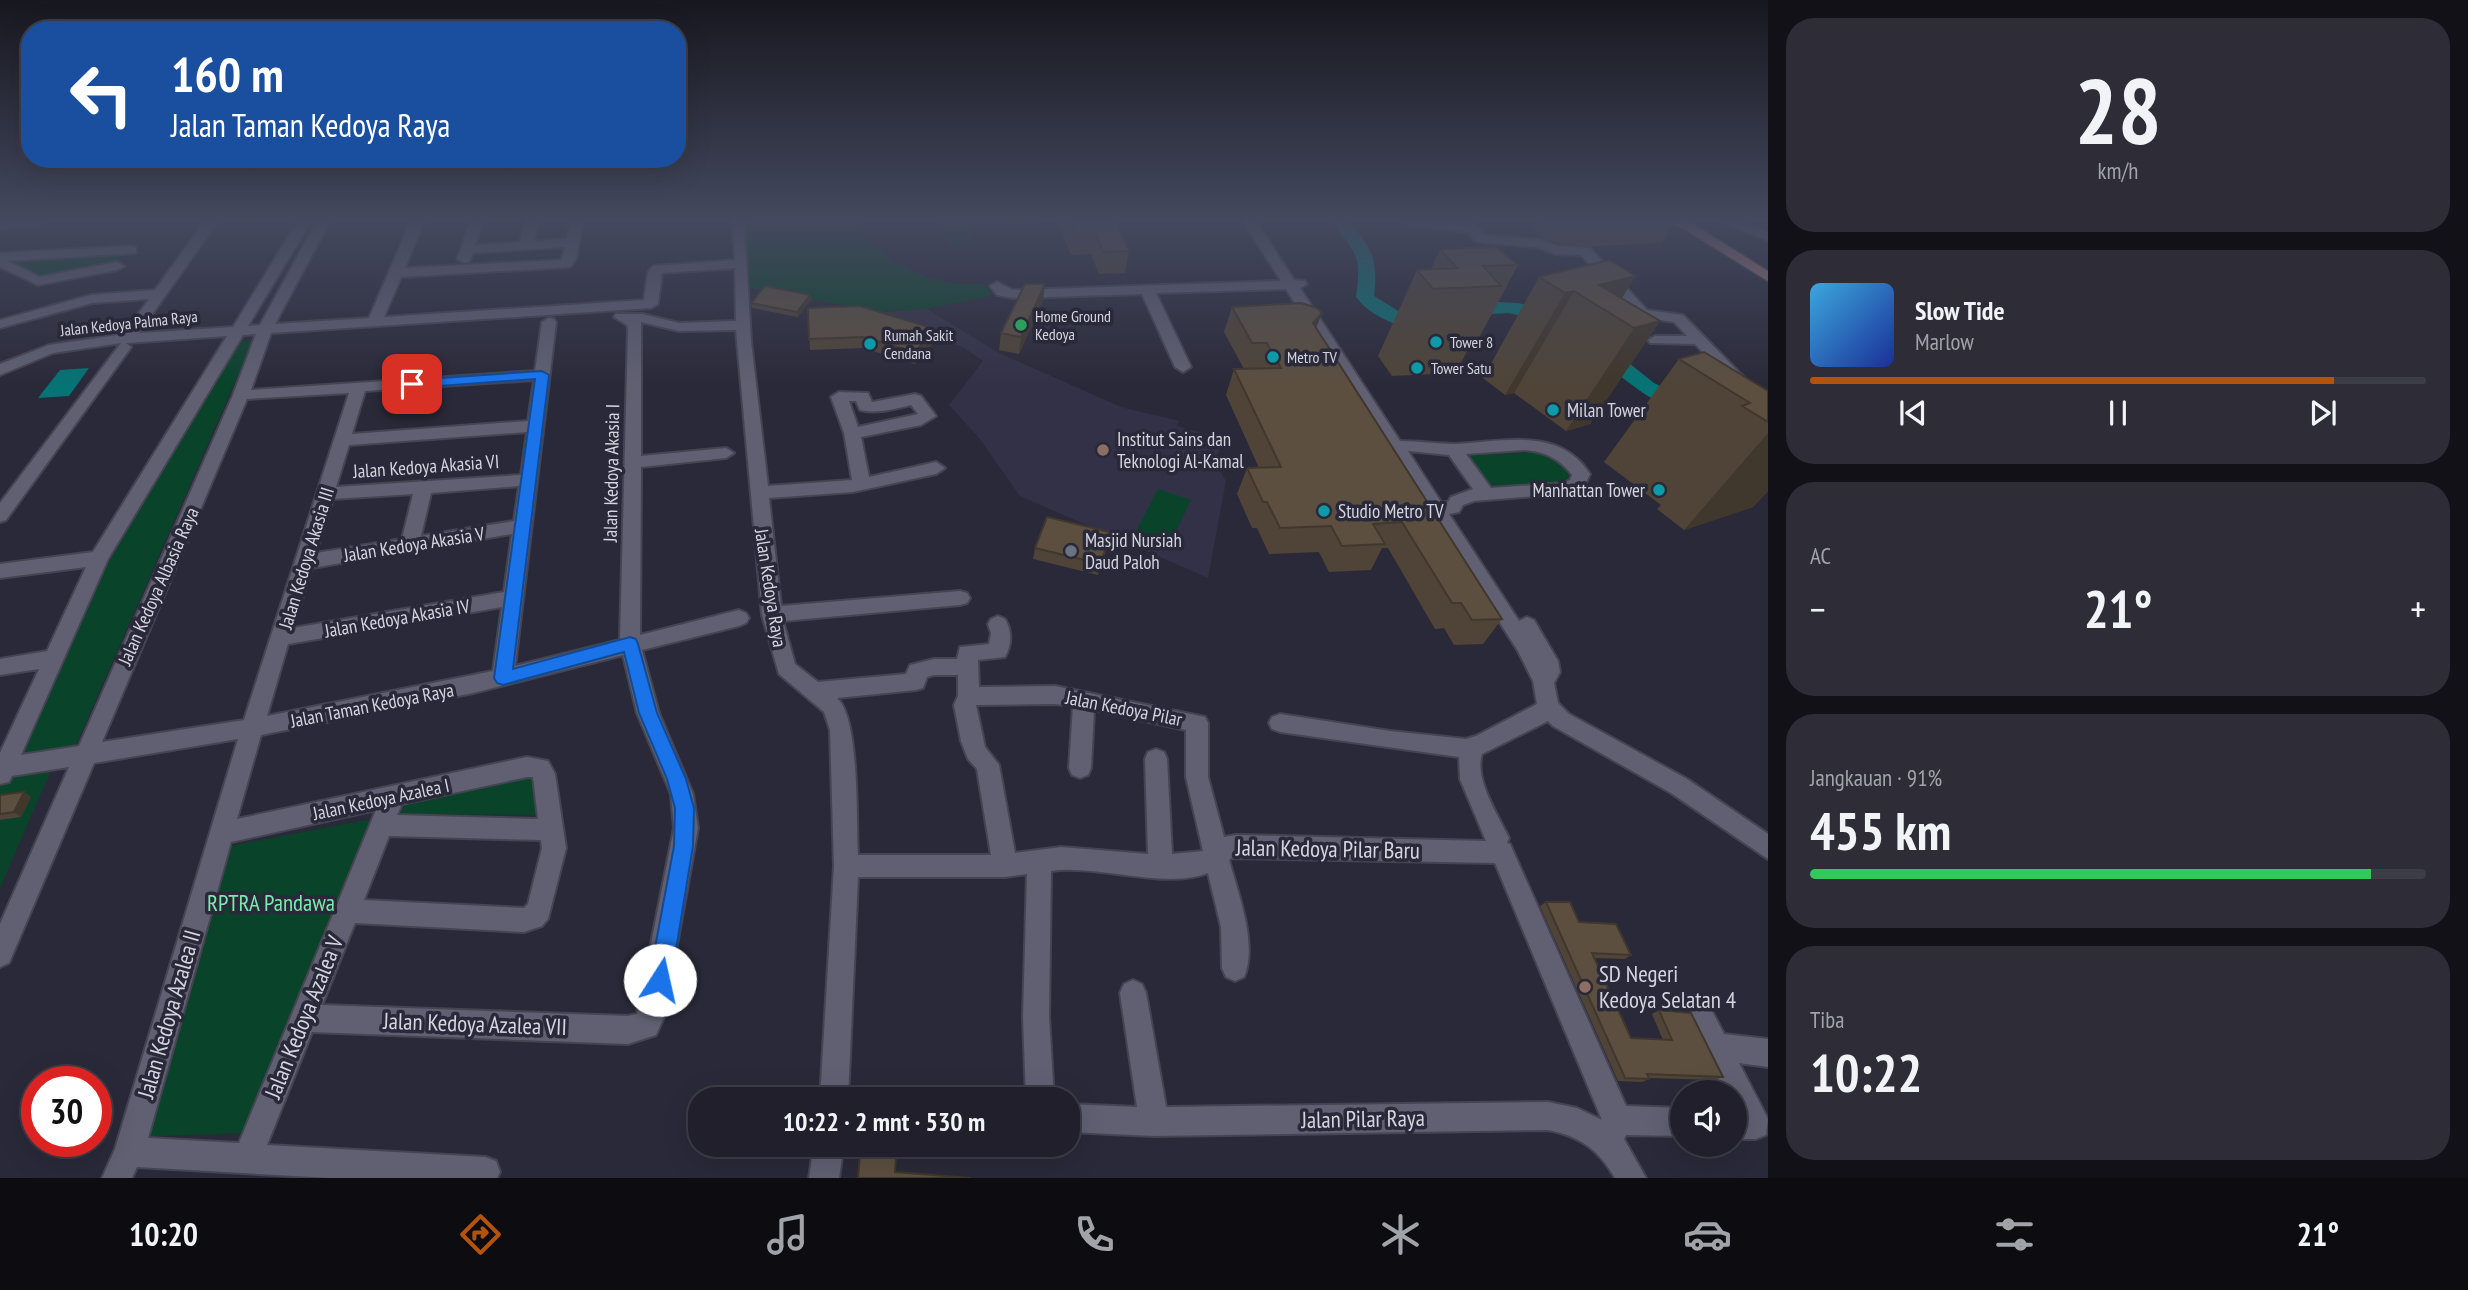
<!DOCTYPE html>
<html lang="id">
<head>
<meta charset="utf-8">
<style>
  :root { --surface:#201f2b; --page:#2d2c37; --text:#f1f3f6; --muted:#a2a2a9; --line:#3d3d47; --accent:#b45309 }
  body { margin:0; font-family:"PT Sans Narrow",sans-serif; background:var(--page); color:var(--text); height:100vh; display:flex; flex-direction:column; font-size:26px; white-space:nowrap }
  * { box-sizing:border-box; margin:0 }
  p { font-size:23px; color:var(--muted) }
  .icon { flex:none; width:38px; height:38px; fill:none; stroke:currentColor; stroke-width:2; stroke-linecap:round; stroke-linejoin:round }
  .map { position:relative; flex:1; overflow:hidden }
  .details { display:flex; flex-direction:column; gap:18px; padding:18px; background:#121118; width:700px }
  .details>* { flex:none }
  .top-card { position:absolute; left:21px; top:21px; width:665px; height:147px; border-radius:28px; box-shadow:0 7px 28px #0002,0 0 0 2px var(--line); background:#1a4fa0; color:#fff; overflow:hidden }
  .tools { position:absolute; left:1670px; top:1080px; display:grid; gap:14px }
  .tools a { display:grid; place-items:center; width:77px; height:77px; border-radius:50%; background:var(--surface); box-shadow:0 7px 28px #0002,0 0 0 2px var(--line); font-size:35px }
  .speed { position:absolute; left:21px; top:1066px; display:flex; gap:14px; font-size:35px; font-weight:700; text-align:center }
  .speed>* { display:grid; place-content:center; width:91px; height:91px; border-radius:50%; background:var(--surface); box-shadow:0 7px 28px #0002,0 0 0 2px var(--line); line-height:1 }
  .speed .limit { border:10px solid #d22; background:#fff; color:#111 }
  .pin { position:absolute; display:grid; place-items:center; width:60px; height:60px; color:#fff; margin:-30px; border-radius:14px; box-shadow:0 4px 10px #0006 }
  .me { position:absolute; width:77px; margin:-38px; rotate:10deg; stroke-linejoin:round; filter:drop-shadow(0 0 5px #0008) }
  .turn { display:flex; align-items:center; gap:24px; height:147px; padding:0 35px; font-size:32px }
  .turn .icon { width:91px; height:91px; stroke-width:2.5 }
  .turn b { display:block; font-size:49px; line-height:60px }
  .big { font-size:52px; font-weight:700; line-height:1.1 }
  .details .widget { flex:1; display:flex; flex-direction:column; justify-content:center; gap:10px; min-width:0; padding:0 24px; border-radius:28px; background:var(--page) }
  .details .dial { align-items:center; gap:0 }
  .dial b { font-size:91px; line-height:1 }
  .song { display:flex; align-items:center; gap:21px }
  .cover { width:84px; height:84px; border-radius:10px; background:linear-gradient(135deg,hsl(200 70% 55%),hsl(230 70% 35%)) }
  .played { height:7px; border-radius:4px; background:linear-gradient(90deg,var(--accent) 85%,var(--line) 85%) }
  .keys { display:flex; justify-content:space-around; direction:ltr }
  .heat { display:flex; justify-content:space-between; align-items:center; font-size:38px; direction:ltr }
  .charge { height:10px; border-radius:5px; background:linear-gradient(90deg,#34c759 91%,var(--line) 0) }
  .trip { position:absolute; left:688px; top:1087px; width:392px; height:70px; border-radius:28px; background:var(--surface); box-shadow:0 7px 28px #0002,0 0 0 2px var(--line); font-weight:700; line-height:70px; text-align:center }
  .dock { display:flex; height:112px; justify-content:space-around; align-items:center; background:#0d0c11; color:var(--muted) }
  .dock .icon { width:49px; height:49px }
  .dock .on { color:var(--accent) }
  .dock b { font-size:32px; color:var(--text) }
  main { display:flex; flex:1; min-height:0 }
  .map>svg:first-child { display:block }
  .built { fill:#333147 }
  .green { fill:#09432a }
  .water { fill:#067374 }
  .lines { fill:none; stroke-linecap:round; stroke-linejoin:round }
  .river { fill:#067374; fill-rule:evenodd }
  .minor-casing { stroke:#454452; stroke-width:4 }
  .major-casing { stroke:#454452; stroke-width:3 }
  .minor { fill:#616073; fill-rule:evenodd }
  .major { fill:#a47673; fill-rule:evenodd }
  .wall { fill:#4f4437 }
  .shaded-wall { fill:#40372d }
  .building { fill:#5c4f40; stroke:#40372d; stroke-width:2 }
  .route { fill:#1a73e8; stroke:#114b97; stroke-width:2 }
  .leisure-dot { fill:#2e9e5b; stroke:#2a2939; stroke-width:2.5 }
  .culture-dot { fill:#0f9aa8; stroke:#2a2939; stroke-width:2.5 }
  .education-dot { fill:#8d6e63; stroke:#2a2939; stroke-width:2.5 }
  .worship-dot { fill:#6b7280; stroke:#2a2939; stroke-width:2.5 }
  .labels { text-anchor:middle; stroke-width:7; stroke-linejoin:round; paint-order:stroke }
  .far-poi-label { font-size:16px; fill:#d5d4df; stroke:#2a2939; text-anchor:start }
  .far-street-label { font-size:16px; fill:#d5d4df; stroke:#2a2939 }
  .poi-label { font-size:19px; fill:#d5d4df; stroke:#2a2939; text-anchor:start }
  .street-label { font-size:19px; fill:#d5d4df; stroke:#2a2939 }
  .near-street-label { font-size:23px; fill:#d5d4df; stroke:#2a2939 }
  .near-park-label { font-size:23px; fill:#78ebaf; stroke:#2a2939 }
  .near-poi-label { font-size:23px; fill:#d5d4df; stroke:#2a2939; text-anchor:start }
</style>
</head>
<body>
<main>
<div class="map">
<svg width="1768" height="1178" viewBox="0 0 1768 1178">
  <rect width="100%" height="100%" fill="#2a2939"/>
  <polygon class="built" points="927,309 999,353 1121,407 1179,421 1177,426 1223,438 1215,463 1226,481 1208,578 1020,496 979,438 949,405 983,361 963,347 878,321 880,312"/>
  <g class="green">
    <path d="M741,221H863L860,230C888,266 939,288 983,284L994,295L927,309L880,312L750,288Z"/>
    <polygon points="941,221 1083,221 969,226 972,243 949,246"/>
    <polygon points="127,251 114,266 47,280 1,257"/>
    <polygon points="253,341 76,745 23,754 102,559 228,342"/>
    <path d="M1540,452C1555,458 1566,462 1570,478L1564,485L1488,489L1464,456Z"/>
    <polygon points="1158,489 1191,500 1169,546 1134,535"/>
    <polygon points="532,761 544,815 387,814 394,799"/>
    <polygon points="52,768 0,888 0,777"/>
    <polygon points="372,819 244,1133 134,1137 224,847"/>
  </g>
  <polygon class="water" points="89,368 69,396 38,398 60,370"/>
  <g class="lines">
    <g class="river">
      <path d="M1331,221H1348C1373,248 1378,260 1374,296L1400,312L1436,320L1438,324L1436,328C1410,334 1371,318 1356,297C1362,253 1356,254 1331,221Z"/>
      <polygon points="1498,302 1518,303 1557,313 1560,317 1551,322 1508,313 1492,314 1467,326 1458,320 1471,310"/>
      <path d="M1602,345L1609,347L1654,383L1692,401L1695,405L1692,409C1664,417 1616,372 1595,355L1592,351L1595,347Z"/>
    </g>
    <defs>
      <g id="minor">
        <polygon points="0,221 47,221 41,225 0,228"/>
        <path d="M205,221H218L139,333L233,327L298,221H311L248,326L260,325L317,221H330L275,324L369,318L411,221H424L405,268L561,260L565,247L473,253L469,262L464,263L457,259L471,221H483L475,245L520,242L526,221H538L534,241L567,239L571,221H583L576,259L570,267L401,277L384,317L644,300L648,272L653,266L735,260L732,221H744L751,341L768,486L852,480L844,433L831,397L839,392L868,393L872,402L915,394L921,396L936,416L921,425L861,437L869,477L936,462L945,468L936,474L853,492L769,498L781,606L960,591L967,593L970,598L967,603L960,605L783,621L795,664L818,682L906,674L910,665L934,659H957L960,647L989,644L991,633L988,624L991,619L998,616L1005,619C1012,631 1012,644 1005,657L978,660L979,687L1055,686L1205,717L1208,723V777L1224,837L1236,835L1486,841L1460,779L1459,757L1280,732L1272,729L1269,723L1272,717L1280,714L1390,731L1466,739L1476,736L1537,704L1533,681L1518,651L1286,289L1156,293L1191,367L1183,372L1175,367L1142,294L1013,298L997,295L990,286L997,282L1013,290L1281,281L1243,221H1256L1294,280L1305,281L1307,284L1300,288L1400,441C1419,441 1437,444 1455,444C1503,442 1559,426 1590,474L1584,487L1574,493L1474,501L1463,505L1459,512L1449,514L1519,621L1527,617L1534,620L1558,661L1560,672L1554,683L1558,703L1569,714L1687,779L1768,834V859L1671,793L1553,726L1548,721L1482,754C1474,779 1498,815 1509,838L1507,843L1510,844L1626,1106L1682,1108V1136L1626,1135L1624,1139L1646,1178H1615C1599,1150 1580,1136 1548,1130L1154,1136L1068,1132V1104L1137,1107L1120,993L1124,984L1133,980L1142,984L1146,993L1166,1107L1548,1102L1577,1108L1602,1120L1495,863L1231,858L1229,860C1238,893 1258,945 1244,977L1235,981L1226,977L1222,968L1221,927L1208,873C1165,890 1098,864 1051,871L1049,1017L1054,1099H1026L1023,1017L1027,874L1005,877H858L848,1099H820L834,866L830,730L824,712L779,674L762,615L736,330L679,331L641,322V456L726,448L734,453L726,458L641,467L640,635L739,610L746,613L749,618L746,623L739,626L642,650L659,713L693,794L698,828L664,1017L656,1035L628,1044L312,1032L267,1145L485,1157L496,1161L500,1172L497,1178H329L137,1167L132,1178H102L115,1149L238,739L94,763L9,963L0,967V924L69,767L12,776L9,782L0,784V753L39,669L0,675V659L47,651L86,567L0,578V564L93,552L227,336L126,343L131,347L129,350L6,520L0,522V503L121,343L53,353L0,375V364L49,345L124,334L149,299L92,303L0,328V320L91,295L155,290ZM735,268L736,321L679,323L642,314H616L614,317L627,325L628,329L620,640L515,666L556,322L554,319L549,318L542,322L535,371L251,390L271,333L651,308L658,304L662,273ZM256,334L233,395L79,746L21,755L108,559L243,335ZM534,380L528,421L352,434L365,391ZM349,393L244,720L102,742L247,399ZM849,401H856L860,410C877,414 895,409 911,405L918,414L858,427ZM527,432L521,475L336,487L349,445ZM1525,450C1545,452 1559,458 1572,475L1570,480L1564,483L1491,488L1466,454ZM1408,451L1449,455L1473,489L1451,497L1448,502H1441ZM519,486L514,521L421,536L431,493ZM413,494L402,539L316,553L333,499ZM512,534L504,592L293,628L312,568ZM502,607L493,671L267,716L288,644ZM623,655L637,713L671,794L674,828L637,1014L628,1016L322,1005L355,923L524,932L542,926L548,919L566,848L555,774L548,761L527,757L237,819L261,735L473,693ZM934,675H958V696L954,705L961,741L968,759L977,769L991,855H858C856,822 860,718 837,698L916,690L923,688L927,677ZM1055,704L1073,706L1069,768L1072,775L1080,778L1088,775L1091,768L1094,710L1186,730V777L1203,851L1172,854L1167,759L1164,752L1156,749L1148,752L1145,759L1148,854L1061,847L1015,853L999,765L985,747L976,705ZM527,777H533L538,819L397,815L402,804ZM376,810L239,1143L148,1138L231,842ZM389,836L541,840L542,848L528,904L524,908L364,900Z"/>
        <polygon points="1402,221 1461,224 1459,221 1472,221 1484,235 1539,239 1558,246 1590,248 1647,310 1683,315 1768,402 1768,416 1762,415 1695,344 1650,343 1648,340 1655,336 1687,336 1674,322 1638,317 1581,255 1556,254 1537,247 1485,243 1475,241 1468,232 1408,225"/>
        <polygon points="1719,221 1739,221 1768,232 1768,240"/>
        <polygon points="131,246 136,247 136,253 8,261 40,277 117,262 124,266 117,270 38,285 0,267 0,253"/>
        <polygon points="1702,1007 1712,1011 1724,1034 1768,1039 1768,1067 1739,1063 1768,1119 1766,1135 1756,1139 1734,1139 1734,1092 1724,1092 1688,1021 1692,1011"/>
        <polygon points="814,1144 844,1144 839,1178 809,1178"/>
      </g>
      <polygon id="major" points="1671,221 1688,221 1768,271 1768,281"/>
    </defs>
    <use href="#minor" class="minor-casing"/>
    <use href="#major" class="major-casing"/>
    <use href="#minor" class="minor"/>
    <use href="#major" class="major"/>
  </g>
  <g class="wall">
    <polygon points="1059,221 1116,221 1129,251 1125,273 1099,274 1091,254 1071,255 1059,224"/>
    <polygon points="1540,221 1676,221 1662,243 1590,246 1559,243 1540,237 1534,231"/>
    <polygon points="1440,249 1518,265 1472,351 1467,351 1456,373 1392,376 1378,356 1417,270 1431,269"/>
    <polygon points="1539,277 1622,298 1660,321 1590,424 1566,431 1514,393 1505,395 1483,378"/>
    <polygon points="810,295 811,300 798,317 752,308 751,303"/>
    <polygon points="1043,301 1019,354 999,350 1001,333"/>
    <polygon points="1232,307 1322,313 1316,327 1502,619 1483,644 1454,645 1444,628 1435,629 1388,548 1382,548 1371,570 1329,572 1319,552 1269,554 1257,528 1252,528 1237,494 1247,468 1259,468 1226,395 1234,369 1244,369 1224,332"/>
    <polygon points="808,308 935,329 935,340 915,364 863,348 810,350"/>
    <polygon points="1679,359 1768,391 1768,491 1753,507 1684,530 1657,509 1661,505 1604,462"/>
    <polygon points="1108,544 1098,575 1033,559 1035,548"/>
    <polygon points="24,792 31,797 21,817 0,820 0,795"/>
    <polygon points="1546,902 1631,955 1625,959 1595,958 1631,1038 1663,1040 1652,1014 1659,1010 1723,1077 1715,1080 1649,1078 1649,1079 1642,1082 1618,1081 1540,906"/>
  </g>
  <g class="shaded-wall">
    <polygon points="1636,276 1612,314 1599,285"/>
    <polygon points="1045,284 1043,301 1019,354 1021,337"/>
    <polygon points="1574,291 1514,393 1505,395 1565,293"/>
    <polygon points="810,295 811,300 798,317 797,312"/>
    <polygon points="1322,313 1312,338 1313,323"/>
    <polygon points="1660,321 1590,424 1566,431 1634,328"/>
    <polygon points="935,329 935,340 915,364 915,352"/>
    <polygon points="1768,433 1768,491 1753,507 1684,530"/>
    <polygon points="24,792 31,797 21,817 14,812"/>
  </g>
  <g class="building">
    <polygon points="1069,221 1116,221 1129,251 1103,252 1095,232 1074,233"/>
    <polygon points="1496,247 1518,265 1483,266 1501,286 1433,289 1417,270 1457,268 1440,249"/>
    <polygon points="1609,260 1636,276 1599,285 1660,321 1634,328 1574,291 1565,293 1539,277"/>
    <polygon points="1025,284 1045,284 1021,337 1001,333"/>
    <polygon points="765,286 810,295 797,312 751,303"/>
    <polygon points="1301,303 1317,308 1322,313 1313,323 1502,619 1472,620 1461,603 1452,603 1402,522 1373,524 1385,544 1342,546 1331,526 1280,528 1267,502 1263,502 1247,468 1281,467 1234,369 1281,368 1267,343 1252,343 1232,307"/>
    <polygon points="860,306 935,329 915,352 863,337 809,339 808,308"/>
    <polygon points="1704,352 1768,391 1768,422 1742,406 1750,403 1679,359"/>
    <polygon points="1047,517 1110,532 1101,564 1035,548"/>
    <polygon points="24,792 14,812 0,814 0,795"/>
    <polygon points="1546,902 1570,902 1579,922 1616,924 1631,955 1592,953 1631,1038 1672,1040 1659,1010 1691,1013 1723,1077 1647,1074 1649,1079 1625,1078"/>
    <polygon points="861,1144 897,1144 895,1172 971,1178 858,1178"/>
  </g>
  <linearGradient id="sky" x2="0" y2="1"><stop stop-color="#17171f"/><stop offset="0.57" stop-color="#44495f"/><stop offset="1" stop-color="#44495f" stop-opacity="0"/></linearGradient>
  <rect width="1768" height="386" fill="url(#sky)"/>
  <polygon class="route" points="542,371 549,375 513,669 630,637 636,639 638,644 657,713 686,779 694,808 693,846 671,980 668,987 660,991 652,987 649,980 674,846 675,808 667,779 639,713 624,652 503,685 497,683 494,678 535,379 412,388 405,384 412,380"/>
  <circle class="leisure-dot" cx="1021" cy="325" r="7"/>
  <g class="culture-dot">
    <circle cx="1436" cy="342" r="7"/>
    <circle cx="870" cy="344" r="7"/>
    <circle cx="1273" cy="357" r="7"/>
    <circle cx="1417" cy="368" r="7"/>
    <circle cx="1553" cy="410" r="7"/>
    <circle cx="1659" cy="490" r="7"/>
    <circle cx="1324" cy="511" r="7"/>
  </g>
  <g class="education-dot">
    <circle cx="1103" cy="450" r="7"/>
    <circle cx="1585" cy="987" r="7"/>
  </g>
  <circle class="worship-dot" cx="1071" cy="551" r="7"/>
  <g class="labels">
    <g class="far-poi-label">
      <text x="1035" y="322">Home Ground<tspan x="1035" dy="18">Kedoya</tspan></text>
      <text x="884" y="341">Rumah Sakit<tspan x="884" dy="18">Cendana</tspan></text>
      <text x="1450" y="348">Tower 8</text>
      <text x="1287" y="363">Metro TV</text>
      <text x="1431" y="374">Tower Satu</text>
    </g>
    <g class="far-street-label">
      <text transform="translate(129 323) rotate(-6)" y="6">Jalan Kedoya Palma Raya</text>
    </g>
    <g class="poi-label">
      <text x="1567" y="417">Milan Tower</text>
      <text x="1117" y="446">Institut Sains dan<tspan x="1117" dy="22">Teknologi Al-Kamal</tspan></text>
      <text x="1645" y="497" text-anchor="end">Manhattan Tower</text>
      <text x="1338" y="518">Studio Metro TV</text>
      <text x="1085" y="547">Masjid Nursiah<tspan x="1085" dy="22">Daud Paloh</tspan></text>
    </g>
    <g class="street-label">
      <text transform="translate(426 466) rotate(-4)" y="7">Jalan Kedoya Akasia VI</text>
      <text transform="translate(611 473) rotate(-89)" y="7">Jalan Kedoya Akasia I</text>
      <text transform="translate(414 544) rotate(-9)" y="7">Jalan Kedoya Akasia V</text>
      <text transform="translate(306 558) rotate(-73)" y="7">Jalan Kedoya Akasia III</text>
      <text transform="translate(158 586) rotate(-66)" y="7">Jalan Kedoya Albasia Raya</text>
      <text transform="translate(771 588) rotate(81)" y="7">Jalan Kedoya Raya</text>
      <text transform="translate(397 618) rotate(-10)" y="7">Jalan Kedoya Akasia IV</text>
      <text transform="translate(372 705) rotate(-11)" y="7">Jalan Taman Kedoya Raya</text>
      <text transform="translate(1124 708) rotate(11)" y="7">Jalan Kedoya Pilar</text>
      <text transform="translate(381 799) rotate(-12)" y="7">Jalan Kedoya Azalea I</text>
    </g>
    <g class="near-street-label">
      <text transform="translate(1328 849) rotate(1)" y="8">Jalan Kedoya Pilar Baru</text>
      <text transform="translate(169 1014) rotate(-74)" y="8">Jalan Kedoya Azalea II</text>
      <text transform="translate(304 1017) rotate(-68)" y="8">Jalan Kedoya Azalea V</text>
      <text transform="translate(475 1024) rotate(2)" y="8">Jalan Kedoya Azalea VII</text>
      <text transform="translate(1363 1119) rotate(-1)" y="8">Jalan Pilar Raya</text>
    </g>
    <g class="near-park-label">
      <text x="271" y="911">RPTRA Pandawa</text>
    </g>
    <g class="near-poi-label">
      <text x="1599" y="982">SD Negeri<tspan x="1599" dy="26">Kedoya Selatan 4</tspan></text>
    </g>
  </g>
</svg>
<div class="tools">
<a><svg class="icon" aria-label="sound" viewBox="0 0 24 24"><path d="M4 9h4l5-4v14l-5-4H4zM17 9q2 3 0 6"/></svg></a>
</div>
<div class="speed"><div class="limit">30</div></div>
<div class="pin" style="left:412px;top:384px;background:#d93025"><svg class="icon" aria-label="arrive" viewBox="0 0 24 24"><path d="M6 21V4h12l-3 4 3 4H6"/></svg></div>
<svg class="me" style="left:660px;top:980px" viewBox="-20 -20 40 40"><circle r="19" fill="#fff"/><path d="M0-13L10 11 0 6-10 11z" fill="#1a73e8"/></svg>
<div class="trip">10:22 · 2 mnt · 530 m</div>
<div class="top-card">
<div class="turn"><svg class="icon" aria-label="left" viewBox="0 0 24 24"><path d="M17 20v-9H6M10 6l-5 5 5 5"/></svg><div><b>160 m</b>Jalan Taman Kedoya Raya</div></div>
</div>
</div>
<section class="details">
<div class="widget dial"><b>28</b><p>km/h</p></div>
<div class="widget">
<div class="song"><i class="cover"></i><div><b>Slow Tide</b><p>Marlow</p></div></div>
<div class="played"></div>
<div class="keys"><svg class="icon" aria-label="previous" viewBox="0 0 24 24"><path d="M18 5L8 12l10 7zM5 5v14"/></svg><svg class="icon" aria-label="pause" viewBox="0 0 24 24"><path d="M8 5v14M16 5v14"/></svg><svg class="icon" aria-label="next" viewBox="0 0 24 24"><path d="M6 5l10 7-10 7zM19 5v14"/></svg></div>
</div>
<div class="widget"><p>AC</p>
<div class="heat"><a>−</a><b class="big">21°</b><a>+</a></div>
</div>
<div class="widget"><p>Jangkauan · 91%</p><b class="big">455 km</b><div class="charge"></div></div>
<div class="widget"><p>Tiba</p><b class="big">10:22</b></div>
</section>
</main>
<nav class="dock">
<b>10:20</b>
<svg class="icon on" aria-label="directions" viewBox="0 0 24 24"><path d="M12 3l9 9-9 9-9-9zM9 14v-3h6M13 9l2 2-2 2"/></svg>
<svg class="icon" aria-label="music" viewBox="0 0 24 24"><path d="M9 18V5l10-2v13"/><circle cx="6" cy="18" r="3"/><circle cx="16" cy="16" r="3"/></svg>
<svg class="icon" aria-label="phone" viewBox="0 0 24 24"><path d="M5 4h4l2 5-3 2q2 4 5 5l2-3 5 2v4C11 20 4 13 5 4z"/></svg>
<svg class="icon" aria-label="climate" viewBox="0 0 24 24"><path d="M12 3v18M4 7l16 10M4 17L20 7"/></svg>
<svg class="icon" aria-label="car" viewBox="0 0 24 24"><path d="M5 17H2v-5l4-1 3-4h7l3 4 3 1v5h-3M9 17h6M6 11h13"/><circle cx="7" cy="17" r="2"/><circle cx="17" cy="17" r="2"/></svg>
<svg class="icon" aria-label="filters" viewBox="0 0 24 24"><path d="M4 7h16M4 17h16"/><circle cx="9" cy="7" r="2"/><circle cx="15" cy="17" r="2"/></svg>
<b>21°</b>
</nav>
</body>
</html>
